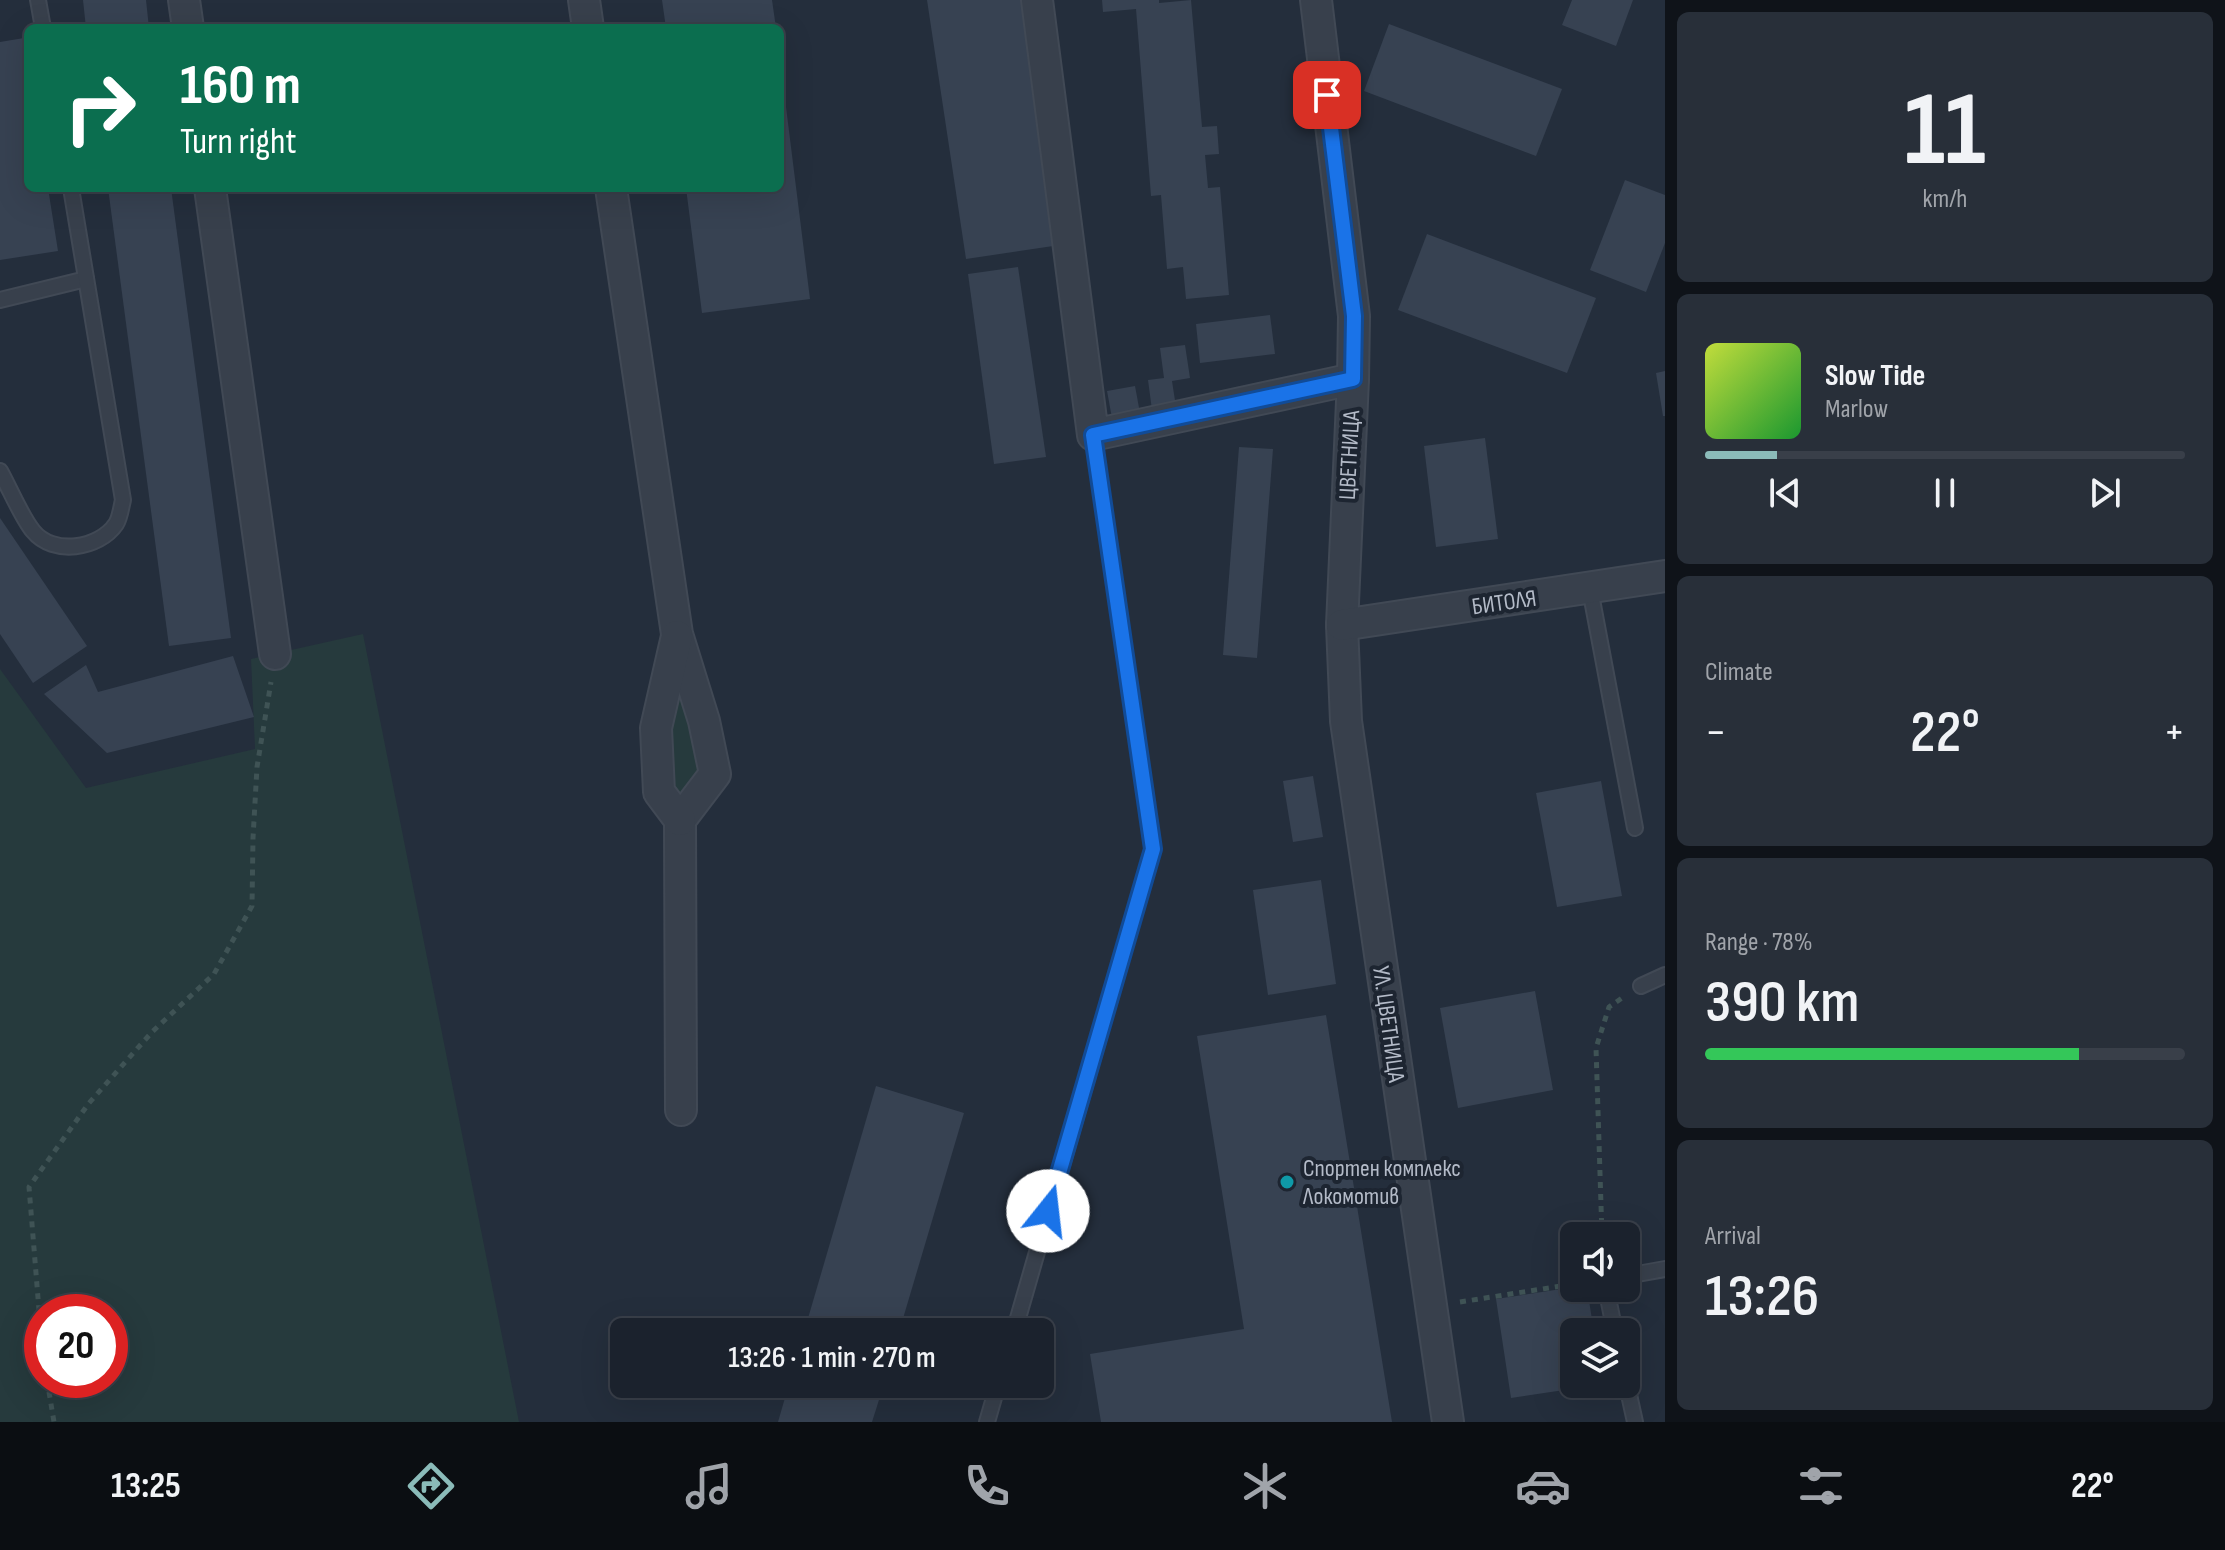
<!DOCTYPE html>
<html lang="en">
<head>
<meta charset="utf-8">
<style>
  :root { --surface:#1b222d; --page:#282f39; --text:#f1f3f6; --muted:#a0a4aa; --line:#393f49; --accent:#8bbbb9 }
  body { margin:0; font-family:"Sofia Sans Condensed",sans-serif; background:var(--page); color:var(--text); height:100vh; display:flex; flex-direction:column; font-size:30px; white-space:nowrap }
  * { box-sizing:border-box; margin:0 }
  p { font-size:26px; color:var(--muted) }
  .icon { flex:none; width:44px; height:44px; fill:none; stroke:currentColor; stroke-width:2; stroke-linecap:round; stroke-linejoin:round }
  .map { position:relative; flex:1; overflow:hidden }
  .sheet { display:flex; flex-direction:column; gap:12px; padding:12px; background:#0f1319; width:560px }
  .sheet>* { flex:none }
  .top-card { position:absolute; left:24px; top:24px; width:760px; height:168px; border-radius:12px; box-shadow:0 8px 32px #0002,0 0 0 2px var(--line); background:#0b6e4f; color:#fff; overflow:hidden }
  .fabs { position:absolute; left:1560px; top:1222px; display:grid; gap:16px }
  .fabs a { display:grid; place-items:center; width:80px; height:80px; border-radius:12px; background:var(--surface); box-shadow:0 8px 32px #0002,0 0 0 2px var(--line); font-size:40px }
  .speed { position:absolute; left:24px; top:1294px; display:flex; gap:16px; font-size:40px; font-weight:700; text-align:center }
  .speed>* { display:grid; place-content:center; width:104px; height:104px; border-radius:50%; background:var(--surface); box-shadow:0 8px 32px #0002,0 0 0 2px var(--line); line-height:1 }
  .speed .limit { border:12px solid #d22; background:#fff; color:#111 }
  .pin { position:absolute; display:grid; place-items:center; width:68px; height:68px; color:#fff; margin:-34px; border-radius:16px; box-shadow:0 4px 12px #0006 }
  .me { position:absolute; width:88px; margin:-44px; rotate:16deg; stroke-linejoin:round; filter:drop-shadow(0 0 6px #0008) }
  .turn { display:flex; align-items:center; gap:28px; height:168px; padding:0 24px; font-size:36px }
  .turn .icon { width:104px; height:104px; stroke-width:2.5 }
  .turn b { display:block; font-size:56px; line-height:68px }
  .big { font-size:60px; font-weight:600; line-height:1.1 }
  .sheet .card { flex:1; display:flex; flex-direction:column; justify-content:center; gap:12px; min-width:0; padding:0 28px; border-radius:12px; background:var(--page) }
  .sheet .dial { align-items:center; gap:0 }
  .dial b { font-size:104px; line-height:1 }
  .song { display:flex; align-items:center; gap:24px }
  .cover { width:96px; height:96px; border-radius:12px; background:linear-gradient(135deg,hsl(70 70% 55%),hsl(130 70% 35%)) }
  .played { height:8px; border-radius:4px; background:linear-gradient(90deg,var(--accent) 15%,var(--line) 15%) }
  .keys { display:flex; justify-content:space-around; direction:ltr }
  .heat { display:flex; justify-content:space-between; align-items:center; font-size:44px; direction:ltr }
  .charge { height:12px; border-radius:6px; background:linear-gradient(90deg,#34c759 78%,var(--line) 0) }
  .trip { position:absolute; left:610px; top:1318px; width:444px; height:80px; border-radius:12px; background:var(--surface); box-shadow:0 8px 32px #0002,0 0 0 2px var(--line); font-weight:600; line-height:80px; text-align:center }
  .dock { display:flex; height:128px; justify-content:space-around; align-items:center; background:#0b0e12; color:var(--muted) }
  .dock .icon { width:56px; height:56px }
  .dock .current { color:var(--accent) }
  .dock b { font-size:36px; color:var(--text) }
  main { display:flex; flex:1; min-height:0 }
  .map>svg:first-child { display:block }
  .green { fill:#263a3d; fill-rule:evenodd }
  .building { fill:#374252 }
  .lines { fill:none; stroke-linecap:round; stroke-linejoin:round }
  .lane-casing { stroke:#414955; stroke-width:18 }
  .street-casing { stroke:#414955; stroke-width:34 }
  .path { stroke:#3f5355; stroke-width:5; stroke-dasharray:6 6; stroke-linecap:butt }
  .lane { stroke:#38404c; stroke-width:14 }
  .street { stroke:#38404c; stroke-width:30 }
  .route-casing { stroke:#114b97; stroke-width:20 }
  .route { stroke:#1a73e8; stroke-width:14 }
  .culture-dot { fill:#0f9aa8; stroke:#1d2531; stroke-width:3 }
  .labels { text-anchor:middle; stroke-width:8; stroke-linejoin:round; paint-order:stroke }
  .street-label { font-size:24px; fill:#b4bbc8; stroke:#1d2531 }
  .poi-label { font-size:24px; fill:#b4bbc8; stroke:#1d2531; text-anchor:start }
</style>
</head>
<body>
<main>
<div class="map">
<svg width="1665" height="1422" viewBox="0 0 1665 1422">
  <rect width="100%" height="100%" fill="#242e3c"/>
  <g class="green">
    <path d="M363,634L519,1422H0V669L86,788L255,749L251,659ZM42,1312H110V1380H42Z"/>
    <polygon points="689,684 711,765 673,805 669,692"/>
  </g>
  <g class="building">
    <polygon points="83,0 146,0 149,28 86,28"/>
    <polygon points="662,0 772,0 776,28 666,28"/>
    <polygon points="927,0 1024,0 1060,245 966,259"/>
    <polygon points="1102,0 1159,0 1159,3 1191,0 1202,127 1217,126 1219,154 1205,155 1208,188 1220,187 1229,295 1186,299 1183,267 1167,269 1161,195 1151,196 1136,9 1103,12"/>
    <polygon points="1572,0 1633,0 1616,46 1562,25"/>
    <polygon points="1389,24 1562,89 1536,156 1364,91"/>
    <polygon points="24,38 28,62 28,188 48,188 58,251 0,260 0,42"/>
    <polygon points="780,75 782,75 810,299 702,313 686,188 780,188"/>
    <polygon points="1625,180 1665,195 1665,243 1646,292 1590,270"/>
    <polygon points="108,188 171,188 231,638 169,646"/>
    <polygon points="1427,234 1596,298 1567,373 1398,310"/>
    <polygon points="1018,267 1046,457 994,464 968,274"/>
    <polygon points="1270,315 1275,354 1200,363 1196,324"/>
    <polygon points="1185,345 1190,378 1172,381 1176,407 1152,410 1148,380 1164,378 1160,348"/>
    <polygon points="1665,371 1665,416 1663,416 1656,373"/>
    <polygon points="1135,386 1140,413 1112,418 1107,391"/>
    <polygon points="1485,438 1498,539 1436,547 1424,446"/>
    <polygon points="1239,447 1273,449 1257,658 1223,655"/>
    <polygon points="0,518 87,646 33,683 0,634"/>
    <polygon points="233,656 254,717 107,753 44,694 86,665 98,692"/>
    <polygon points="1313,776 1323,837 1293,842 1283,781"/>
    <polygon points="1601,781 1622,896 1557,907 1536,793"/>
    <polygon points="1321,880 1336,984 1268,995 1253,890"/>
    <polygon points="1535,991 1553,1090 1458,1108 1440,1008"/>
    <polygon points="1326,1015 1392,1422 1101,1422 1090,1354 1244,1329 1197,1036"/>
    <polygon points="876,1086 964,1113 899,1332 804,1332"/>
    <polygon points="1574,1287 1587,1288 1594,1332 1574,1332 1574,1384 1590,1384 1591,1386 1511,1398 1496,1299"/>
    <polygon points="789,1384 884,1384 872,1422 778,1422"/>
  </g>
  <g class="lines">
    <defs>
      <g id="lane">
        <polyline points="38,0 43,28"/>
        <polyline points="0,300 86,279"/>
        <path d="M0,471C9,487 22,518 33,531C53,556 99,549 116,524C120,518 121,508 123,500L71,188"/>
        <polyline points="1590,589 1635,828"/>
        <polyline points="1641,986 1665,975"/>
        <polyline points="1626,1276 1665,1269"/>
        <polyline points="1606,1288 1615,1332"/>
        <polyline points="1014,1332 1153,849 1093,435"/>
        <polyline points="1626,1381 1635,1422"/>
        <polyline points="987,1422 998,1384"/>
      </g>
      <g id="street">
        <polyline points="184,0 188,28"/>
        <polyline points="584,0 588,28"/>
        <polyline points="1037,0 1093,435 1353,379"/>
        <polyline points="1316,0 1354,316 1353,379 1342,625 1346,721 1448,1422"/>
        <polyline points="210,188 275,654"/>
        <polyline points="611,188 677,634 704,721 715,774 680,820 681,1110"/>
        <polyline points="1342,625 1665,576"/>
        <polyline points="677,636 656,728 659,792 680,820"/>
      </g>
    </defs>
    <use href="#lane" class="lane-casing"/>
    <use href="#street" class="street-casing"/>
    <g class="path">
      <polyline points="1602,1236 1596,1048 1609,1007 1622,998"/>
      <polyline points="1460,1302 1574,1284"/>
      <polyline points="42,1347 29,1187 89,1103 152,1032 214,974 252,906 253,838 257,767 271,682"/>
      <polyline points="47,1380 54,1422"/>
    </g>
    <use href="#lane" class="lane"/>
    <use href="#street" class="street"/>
  </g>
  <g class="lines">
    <defs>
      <polyline id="route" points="1048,1211 1153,849 1093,435 1353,379 1354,316 1327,95"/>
    </defs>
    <use href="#route" class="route-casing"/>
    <use href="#route" class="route"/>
  </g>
  <circle class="culture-dot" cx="1287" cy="1182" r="8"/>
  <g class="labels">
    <g class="street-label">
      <text transform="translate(1349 455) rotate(-87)" y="8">ЦВЕТНИЦА</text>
      <text transform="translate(1504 602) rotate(-8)" y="8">БИТОЛЯ</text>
      <text transform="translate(1389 1024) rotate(82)" y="8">УЛ. ЦВЕТНИЦА</text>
    </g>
    <g class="poi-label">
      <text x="1303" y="1176">Спортен комплекс<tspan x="1303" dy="28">Локомотив</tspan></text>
    </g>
  </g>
</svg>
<div class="fabs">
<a><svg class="icon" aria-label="sound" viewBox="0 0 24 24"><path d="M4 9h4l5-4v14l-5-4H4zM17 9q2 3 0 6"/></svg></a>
<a><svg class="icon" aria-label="layers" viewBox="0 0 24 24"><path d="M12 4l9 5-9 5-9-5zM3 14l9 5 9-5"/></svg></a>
</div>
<div class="speed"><div class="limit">20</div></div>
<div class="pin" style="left:1327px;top:95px;background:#d93025"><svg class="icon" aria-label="arrive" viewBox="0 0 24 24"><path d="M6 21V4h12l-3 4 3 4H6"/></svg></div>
<svg class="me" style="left:1048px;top:1211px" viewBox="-20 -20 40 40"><circle r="19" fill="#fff"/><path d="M0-13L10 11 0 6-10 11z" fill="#1a73e8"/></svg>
<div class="trip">13:26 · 1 min · 270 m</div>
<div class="top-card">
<div class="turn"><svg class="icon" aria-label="right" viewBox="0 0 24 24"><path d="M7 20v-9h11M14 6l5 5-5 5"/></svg><div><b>160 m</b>Turn right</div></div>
</div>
</div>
<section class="sheet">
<div class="card dial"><b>11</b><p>km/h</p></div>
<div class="card">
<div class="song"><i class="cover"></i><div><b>Slow Tide</b><p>Marlow</p></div></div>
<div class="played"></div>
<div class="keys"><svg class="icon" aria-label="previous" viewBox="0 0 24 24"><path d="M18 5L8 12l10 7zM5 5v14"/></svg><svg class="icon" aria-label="pause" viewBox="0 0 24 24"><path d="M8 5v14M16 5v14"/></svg><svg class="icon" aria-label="next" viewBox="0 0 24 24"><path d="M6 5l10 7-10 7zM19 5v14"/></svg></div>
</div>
<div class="card"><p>Climate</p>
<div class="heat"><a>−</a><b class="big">22°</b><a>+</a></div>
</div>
<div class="card"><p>Range · 78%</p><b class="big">390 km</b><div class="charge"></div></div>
<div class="card"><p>Arrival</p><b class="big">13:26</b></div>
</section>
</main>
<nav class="dock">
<b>13:25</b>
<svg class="icon current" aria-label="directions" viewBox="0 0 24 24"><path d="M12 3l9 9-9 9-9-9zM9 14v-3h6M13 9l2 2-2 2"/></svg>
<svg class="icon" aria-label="music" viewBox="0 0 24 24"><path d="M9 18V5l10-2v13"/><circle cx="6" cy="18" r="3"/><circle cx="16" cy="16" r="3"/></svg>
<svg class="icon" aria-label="phone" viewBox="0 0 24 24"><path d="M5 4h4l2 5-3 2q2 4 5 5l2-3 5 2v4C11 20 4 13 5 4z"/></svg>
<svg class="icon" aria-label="climate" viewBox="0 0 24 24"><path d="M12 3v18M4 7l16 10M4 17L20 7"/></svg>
<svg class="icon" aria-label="car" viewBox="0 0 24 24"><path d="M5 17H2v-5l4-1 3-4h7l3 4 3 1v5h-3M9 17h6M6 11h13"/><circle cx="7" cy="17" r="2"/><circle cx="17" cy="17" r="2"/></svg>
<svg class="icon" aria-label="filters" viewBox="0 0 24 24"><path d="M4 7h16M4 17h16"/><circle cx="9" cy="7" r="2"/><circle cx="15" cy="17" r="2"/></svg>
<b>22°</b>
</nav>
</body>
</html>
